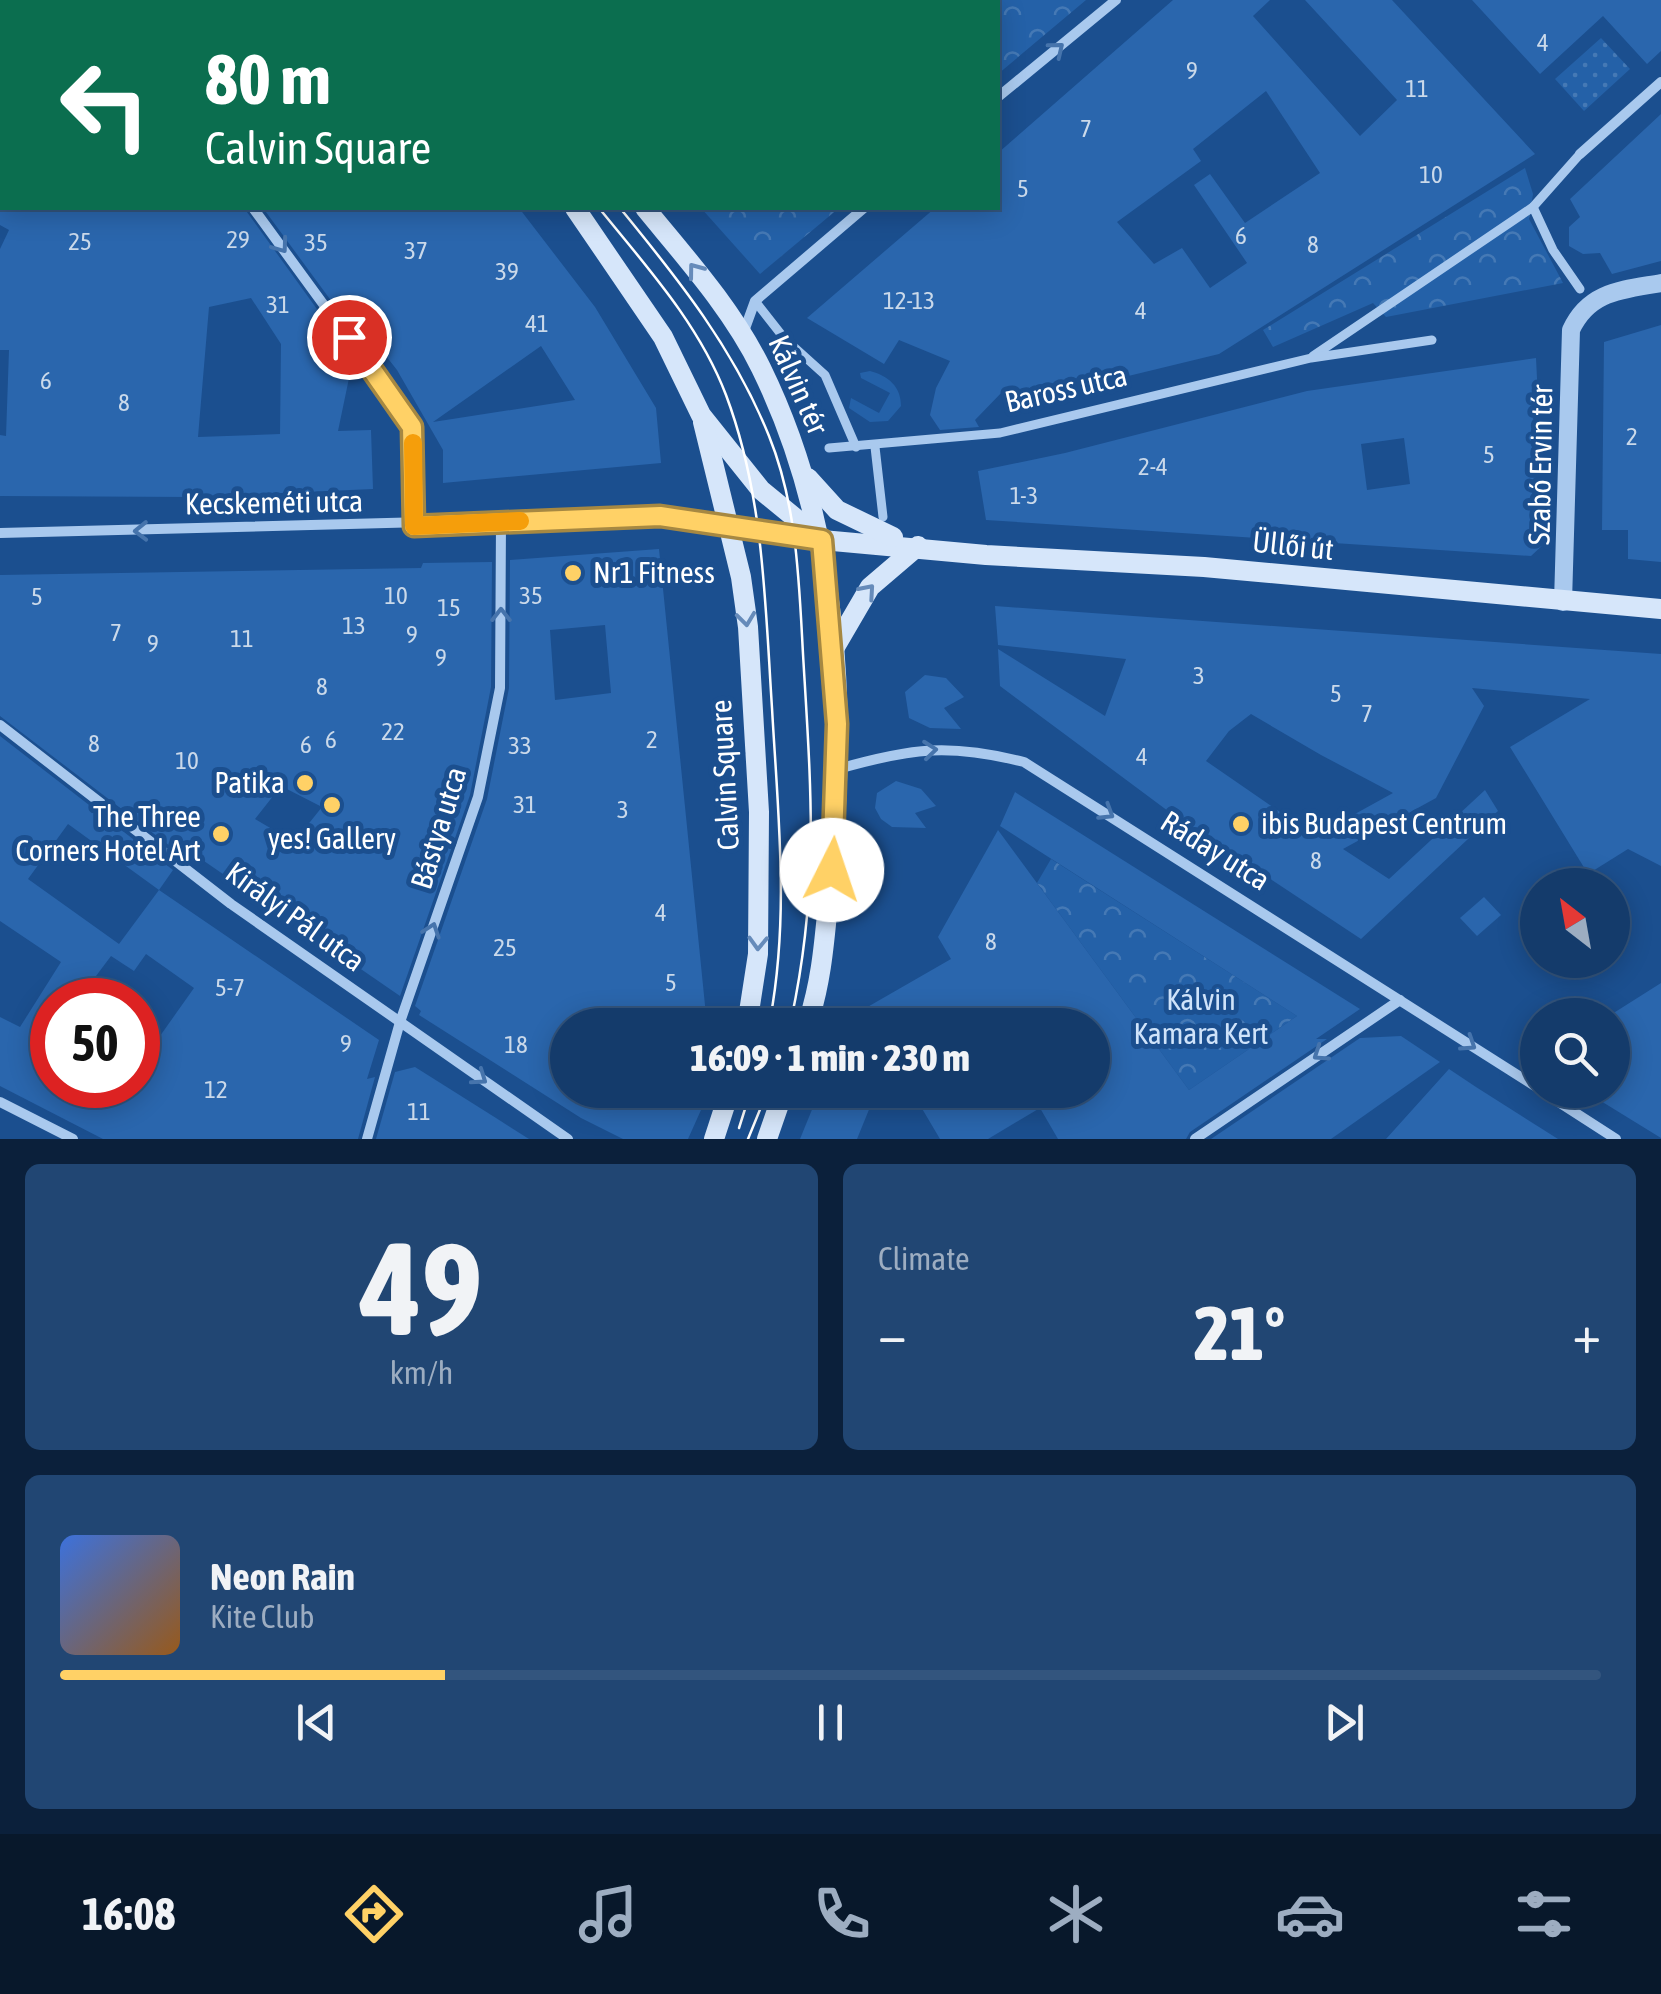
<!DOCTYPE html>
<html lang="en">
<head>
<meta charset="utf-8">
<style>
  :root { --surface:#143b6b; --page:#214673; --text:#f1f3f6; --muted:#9dadc1; --line:#33557e; --accent:#ffd166 }
  body { margin:0; font-family:"Asap Condensed",sans-serif; background:var(--page); color:var(--text); height:100vh; display:flex; flex-direction:column; font-size:38px; white-space:nowrap }
  * { box-sizing:border-box; margin:0 }
  p { font-size:32px; color:var(--muted) }
  .icon { flex:none; width:55px; height:55px; fill:none; stroke:currentColor; stroke-width:2; stroke-linecap:round; stroke-linejoin:round }
  .map { position:relative; height:1139px; overflow:hidden }
  .details { display:flex; flex-direction:column; gap:25px; padding:25px; background:#0b203b; flex:1 }
  .details>* { flex:none }
  .top-card { position:absolute; left:0px; top:0px; width:1000px; height:210px; box-shadow:0 5px 25px #0003,0 0 0 2px var(--line); background:#0b6e4f; color:#fff; overflow:hidden }
  .needle { width:65px; rotate:329deg }
  .fabs { position:absolute; left:1520px; top:868px; display:grid; gap:20px }
  .fabs a { display:grid; place-items:center; width:110px; height:110px; border-radius:50%; background:var(--surface); box-shadow:0 5px 25px #0003,0 0 0 2px var(--line); font-size:50px }
  .speed { position:absolute; left:30px; top:978px; display:flex; gap:20px; font-size:50px; font-weight:700; text-align:center }
  .speed>* { display:grid; place-content:center; width:130px; height:130px; border-radius:50%; background:var(--surface); box-shadow:0 5px 25px #0003,0 0 0 2px var(--line); line-height:1 }
  .speed .limit { border:15px solid #d22; background:#fff; color:#111 }
  .pin { position:absolute; display:grid; place-items:center; width:85px; height:85px; color:#fff; margin:-42px; border:5px solid #fff; border-radius:50%; box-shadow:0 2px 10px #0007 }
  .me { position:absolute; width:110px; margin:-55px; rotate:4deg; stroke-linejoin:round; filter:drop-shadow(0 0 8px #0008) }
  .turn { display:flex; align-items:center; gap:35px; height:210px; padding:0 40px; font-size:45px }
  .turn .icon { width:130px; height:130px; stroke-width:2.5 }
  .turn b { display:block; font-size:70px; line-height:85px }
  .big { font-size:75px; font-weight:800; line-height:1.1 }
  .details .tile { flex:1; display:flex; flex-direction:column; justify-content:center; gap:15px; min-width:0; padding:0 35px; border-radius:15px; background:var(--page) }
  .details .dial { align-items:center; gap:0 }
  .dial b { font-size:130px; line-height:1 }
  .song { display:flex; align-items:center; gap:30px }
  .cover { width:120px; height:120px; border-radius:15px; background:linear-gradient(135deg,hsl(220 70% 55%),hsl(30 70% 35%)) }
  .played { height:10px; border-radius:5px; background:linear-gradient(90deg,var(--accent) 25%,var(--line) 25%) }
  .keys { display:flex; justify-content:space-around; direction:ltr }
  .heat { display:flex; justify-content:space-between; align-items:center; font-size:55px; direction:ltr }
  .details .tiles { flex:1; display:grid; gap:25px; grid-template-columns:1fr 1fr }
  .tile:last-child { grid-column:span 2 }
  .trip { position:absolute; left:550px; top:1008px; width:560px; height:100px; border-radius:50px; background:var(--surface); box-shadow:0 5px 25px #0003,0 0 0 2px var(--line); font-weight:800; line-height:100px; text-align:center }
  .dock { display:flex; height:160px; justify-content:space-around; align-items:center; background:#08182b; color:var(--muted) }
  .dock .icon { width:70px; height:70px }
  .dock .current { color:var(--accent) }
  .dock b { font-size:45px; color:var(--text) }
  .map>svg:first-child { display:block }
  .grass { fill:#2461a8 }
  .forest { fill:url(#forest-crowns) }
  .garden { fill:url(#garden-dots) }
  .building { fill:#2a66ad; fill-rule:evenodd }
  .lines { fill:none; stroke-linecap:round; stroke-linejoin:round }
  .pedestrian { stroke:#a9c9ee; stroke-width:9 }
  .minor { stroke:#a9c9ee; stroke-width:10 }
  .tertiary { stroke:#a9c9ee; stroke-width:18 }
  .secondary { stroke:#d6e6fa; stroke-width:20 }
  .tram { stroke:#fff; stroke-width:2.5 }
  .oneway { stroke:#4674ac }
  .oneway2 { stroke:#668bba }
  .route-casing { stroke:#a68842; stroke-width:25 }
  .route { stroke:#ffd166; stroke-width:18 }
  .slow { stroke:#f59e0b; stroke-width:18 }
  .poi-dot { fill:#ffd166; stroke:#1b4f8f; stroke-width:4 }
  .labels { text-anchor:middle; stroke-width:10; stroke-linejoin:round; paint-order:stroke }
  .number-label { font-size:25px; fill:#cad9ea }
  .street-label { font-size:30px; fill:#fff; stroke:#1b4f8f }
  .poi-label { font-size:30px; fill:#fff; stroke:#1b4f8f; text-anchor:start }
  .park-label { font-size:30px; fill:#cfe3fa; stroke:#1b4f8f }
</style>
</head>
<body>
<div class="map">
<svg width="1661" height="1139" viewBox="0 0 1661 1139">
  <defs>
    <pattern id="forest-crowns" width="20" height="18" patternUnits="userSpaceOnUse" patternTransform="scale(2.5)"><rect width="20" height="18" fill="#2461a8"/><path d="M2 6a3 3 0 1 1 6 0M12 15a3 3 0 1 1 6 0" fill="none" stroke="#4579b5"/></pattern>
    <pattern id="garden-dots" width="8" height="8" patternUnits="userSpaceOnUse" patternTransform="scale(2.5)"><rect width="8" height="8" fill="#2461a8"/><path d="M2 2h.1M6 6h.1" fill="none" stroke="#4579b5" stroke-width="1.8" stroke-linecap="round"/></pattern>
  </defs>
  <rect width="100%" height="100%" fill="#1b4f8f"/>
  <path class="grass" d="M870,371C888,376 901,386 901,406L888,421L870,422L849,408L851,398L879,413L890,393L861,378L860,373Z"/>
  <g class="forest">
    <polygon points="839,0 1086,0 998,74 998,2 836,2"/>
    <polygon points="1525,168 1533,194 1529,219 1563,283 1386,317 1373,303 1273,347 1263,330"/>
    <polygon points="701,208 839,208 760,274"/>
    <polygon points="1051,859 1297,1016 1189,1090 1037,883"/>
  </g>
  <polygon class="garden" points="1601,38 1630,69 1584,111 1555,79"/>
  <g class="building">
    <path d="M1173,0H1270L1253,16L1360,136L1397,100L1305,0H1392L1535,154L1219,354L1050,395L1005,389L975,420L979,427L940,430L930,415L936,388L950,361L899,340L884,364L807,318L935,208H998V153ZM1266,91L1320,173L1245,223L1210,174L1194,185L1247,263L1210,288L1182,248L1154,264L1117,222L1201,161L1193,149Z"/>
    <polygon points="1472,0 1661,0 1661,51 1647,64 1603,16 1540,74"/>
    <polygon points="1661,114 1661,261 1612,274 1600,253 1583,254 1569,246 1569,227 1580,217 1570,199"/>
    <path d="M0,208H244L353,359L338,431L371,430L373,489L192,497L0,496V435L6,436L9,350H0V249L9,230L0,225ZM251,298L281,344L280,434L198,437L209,307Z"/>
    <path d="M263,208H519L595,307L656,408L661,463L443,483V450L397,370L360,323L357,336ZM541,346L575,400L433,422Z"/>
    <polygon points="1661,325 1661,562 1628,559 1628,530 1602,530 1604,342"/>
    <path d="M1536,358L1545,543L1531,556L986,520L978,471L1065,453L1307,391ZM1404,438L1410,484L1367,490L1361,444Z"/>
    <path d="M659,549L707,1025H568V1090H710L688,1139H623L581,1118L419,1015L421,1011L415,1006L487,799L509,688L510,560ZM605,625L611,693L555,700L550,630Z"/>
    <path d="M492,562L491,687L470,795L400,996L188,850L183,856L0,716V575L421,568L423,563ZM281,786L322,807L294,842L255,819Z"/>
    <path d="M995,606L1661,654V866L1628,849L1588,874L1510,747L1590,699L1472,688L1484,706L1436,798L1343,849L1389,879L1485,790L1498,811L1361,939L1168,811L1000,686L998,649L1105,716L1126,659L998,645ZM1251,714L1321,755L1393,793L1315,836L1206,761L1229,731Z"/>
    <polygon points="925,675 946,678 964,697 944,708 961,729 930,728 909,718 905,692"/>
    <path d="M0,736L173,870L159,890L379,1040L367,1079L375,1077L358,1139H103L0,1086V1017L20,1027L61,962L0,921ZM68,824L159,890L119,944L28,879ZM146,954L194,988L138,1067V1085H52V1000H78L111,956L134,971Z"/>
    <polygon points="896,781 921,789 936,806 915,813 926,828 892,827 881,819 875,808 877,793"/>
    <polygon points="1015,792 1161,884 1360,1009 1316,1039 1327,1039 1190,1132 1186,1139 1058,1139 1040,1108 988,1139 940,1139 911,1090 1092,1090 1092,1025 873,1025 864,1009 951,959 938,937 998,830 1189,1090 1297,1016 1000,826"/>
    <polygon points="1484,897 1501,915 1477,936 1460,918"/>
    <polygon points="1661,983 1661,1138 1583,1090 1612,1090 1612,1014"/>
    <polygon points="1401,1036 1440,1062 1331,1139 1211,1139 1360,1038"/>
    <polygon points="415,1067 496,1118 529,1139 376,1139 395,1072"/>
    <polygon points="1449,1069 1476,1087 1558,1139 1386,1139"/>
    <polygon points="820,1090 877,1090 857,1139 800,1139"/>
  </g>
  <g class="lines">
    <g class="pedestrian">
      <polyline points="1533,207 1553,250 1580,289"/>
      <polyline points="755,301 784,338 825,375 856,447"/>
      <polyline points="1313,356 1533,207 1580,154"/>
      <polyline points="875,447 883,517"/>
      <polyline points="829,448 1000,433 1311,358 1432,340"/>
    </g>
    <g class="minor">
      <polyline points="73,0 75,2"/>
      <polyline points="998,97 1116,0"/>
      <polyline points="1580,154 1661,82"/>
      <polyline points="253,208 413,427 414,525"/>
      <polyline points="743,334 755,301 864,208"/>
      <polyline points="0,533 660,516 728,523"/>
      <polyline points="0,725 231,904 568,1139"/>
      <path d="M838,769C912,748 949,743 1024,762L1538,1088"/>
      <polyline points="1540,1090 1616,1139"/>
      <polyline points="0,1102 73,1139"/>
      <polyline points="367,1139 400,1022 478,797 500,688 501,522"/>
      <polyline points="1195,1139 1400,1000"/>
    </g>
    <g class="tertiary">
      <polyline points="728,523 822,540"/>
      <path d="M1563,602L1571,330C1589,291 1622,290 1661,283"/>
    </g>
    <g class="secondary">
      <polyline points="405,0 407,2"/>
      <polyline points="473,0 475,2"/>
      <polyline points="575,208 663,337 701,415 761,490 822,540 986,555 1204,567 1661,609"/>
      <path d="M645,208C686,258 732,309 761,368C839,527 848,709 830,883C825,931 823,979 807,1025"/>
      <polyline points="703,422 741,577 748,627 759,812 758,954 747,1025"/>
      <polyline points="808,478 837,510 893,537"/>
      <polyline points="835,647 870,587 918,546"/>
      <polyline points="714,1139 730,1090"/>
      <polyline points="767,1139 784,1090"/>
    </g>
    <g class="tram">
      <polyline points="428,0 430,2"/>
      <polyline points="449,0 451,2"/>
      <path d="M599,208C646,266 699,324 726,395C764,496 765,602 772,708C778,815 790,919 769,1025"/>
      <path d="M620,208C679,280 734,349 769,436C797,505 799,581 803,654C811,789 820,890 790,1025"/>
      <polyline points="739,1128 751,1090"/>
      <polyline points="748,1139 768,1090"/>
    </g>
  </g>
  <defs><path id="oneway-chevron" d="M-2-3.5L2.5 0L-2 3.5" fill="none" stroke-width="1.6" stroke-linecap="round" stroke-linejoin="round" transform="scale(2.5)"/></defs>
  <g class="oneway">
    <use href="#oneway-chevron" transform="translate(1057 49) rotate(-39)"/>
    <use href="#oneway-chevron" transform="translate(281 246) rotate(54)"/>
    <use href="#oneway-chevron" transform="translate(141 531) rotate(179)"/>
    <use href="#oneway-chevron" transform="translate(501 615) rotate(-90)"/>
    <use href="#oneway-chevron" transform="translate(930 750) rotate(-6)"/>
    <use href="#oneway-chevron" transform="translate(1107 813) rotate(32)"/>
    <use href="#oneway-chevron" transform="translate(432 930) rotate(-71)"/>
    <use href="#oneway-chevron" transform="translate(1469 1044) rotate(33)"/>
    <use href="#oneway-chevron" transform="translate(1320 1054) rotate(146)"/>
    <use href="#oneway-chevron" transform="translate(480 1078) rotate(35)"/>
  </g>
  <g class="oneway2">
    <use href="#oneway-chevron" transform="translate(695 270) rotate(-127)"/>
    <use href="#oneway-chevron" transform="translate(868 591) rotate(-49)"/>
    <use href="#oneway-chevron" transform="translate(746 619) rotate(83)"/>
    <use href="#oneway-chevron" transform="translate(758 943) rotate(92)"/>
  </g>
  <g class="lines">
    <defs>
      <polyline id="route" points="349,337 412,427 414,526 660,516 822,540 837,724 832,870"/>
    </defs>
    <use href="#route" class="route-casing"/>
    <use href="#route" class="route"/>
    <polyline class="slow" points="413,443 414,526 520,521"/>
  </g>
  <g class="poi-dot">
    <circle cx="573" cy="573" r="10"/>
    <circle cx="305" cy="783" r="10"/>
    <circle cx="332" cy="805" r="10"/>
    <circle cx="1241" cy="824" r="10"/>
    <circle cx="221" cy="834" r="10"/>
  </g>
  <g class="labels">
    <g class="number-label">
      <text x="1543" y="51">4</text>
      <text x="1192" y="79">9</text>
      <text x="1417" y="97">11</text>
      <text x="1086" y="137">7</text>
      <text x="1431" y="183">10</text>
      <text x="1023" y="197">5</text>
      <text x="1241" y="244">6</text>
      <text x="238" y="248">29</text>
      <text x="80" y="250">25</text>
      <text x="316" y="251">35</text>
      <text x="1313" y="253">8</text>
      <text x="416" y="259">37</text>
      <text x="507" y="280">39</text>
      <text x="909" y="309">12-13</text>
      <text x="278" y="313">31</text>
      <text x="1141" y="319">4</text>
      <text x="537" y="332">41</text>
      <text x="46" y="389">6</text>
      <text x="124" y="411">8</text>
      <text x="1632" y="445">2</text>
      <text x="1489" y="463">5</text>
      <text x="1153" y="475">2-4</text>
      <text x="1024" y="504">1-3</text>
      <text x="396" y="604">10</text>
      <text x="531" y="604">35</text>
      <text x="37" y="605">5</text>
      <text x="449" y="616">15</text>
      <text x="354" y="634">13</text>
      <text x="116" y="641">7</text>
      <text x="412" y="643">9</text>
      <text x="242" y="647">11</text>
      <text x="153" y="652">9</text>
      <text x="441" y="666">9</text>
      <text x="1199" y="684">3</text>
      <text x="322" y="695">8</text>
      <text x="1336" y="702">5</text>
      <text x="1367" y="722">7</text>
      <text x="393" y="740">22</text>
      <text x="331" y="748">6</text>
      <text x="652" y="748">2</text>
      <text x="94" y="752">8</text>
      <text x="306" y="753">6</text>
      <text x="520" y="754">33</text>
      <text x="1142" y="765">4</text>
      <text x="187" y="769">10</text>
      <text x="525" y="813">31</text>
      <text x="623" y="818">3</text>
      <text x="1316" y="869">8</text>
      <text x="661" y="921">4</text>
      <text x="991" y="950">8</text>
      <text x="505" y="956">25</text>
      <text x="671" y="991">5</text>
      <text x="230" y="996">5-7</text>
      <text x="346" y="1052">9</text>
      <text x="516" y="1053">18</text>
      <text x="216" y="1098">12</text>
      <text x="419" y="1120">11</text>
    </g>
    <g class="street-label">
      <text transform="translate(798 385) rotate(66)" y="10">Kálvin tér</text>
      <text transform="translate(1066 389) rotate(-13)" y="10">Baross utca</text>
      <text transform="translate(1541 465) rotate(-89)" y="10">Szabó Ervin tér</text>
      <text transform="translate(274 503) rotate(-1)" y="10">Kecskeméti utca</text>
      <text transform="translate(1293 546) rotate(6)" y="10">Üllői út</text>
      <text transform="translate(725 775) rotate(-93)" y="10">Calvin Square</text>
      <text transform="translate(439 828) rotate(-73)" y="10">Bástya utca</text>
      <text transform="translate(1215 851) rotate(32)" y="10">Ráday utca</text>
      <text transform="translate(295 917) rotate(36)" y="10">Királyi Pál utca</text>
    </g>
    <g class="poi-label">
      <text x="593" y="583">Nr1 Fitness</text>
      <text x="285" y="793" text-anchor="end">Patika</text>
      <text x="201" y="827" text-anchor="end">The Three<tspan x="201" dy="34">Corners Hotel Art</tspan></text>
      <text x="1261" y="834">ibis Budapest Centrum</text>
      <text x="332" y="849" text-anchor="middle">yes! Gallery</text>
    </g>
    <g class="park-label">
      <text x="1201" y="1010">Kálvin<tspan x="1201" dy="34">Kamara Kert</tspan></text>
    </g>
  </g>
</svg>
<div class="fabs">
<a><svg class="needle" viewBox="-14 -14 28 28"><path d="M0-13l5 13h-10z" fill="#e53935"/><path d="M0 13l5-13h-10z" fill="#9dadc1"/></svg></a>
<a><svg class="icon" aria-label="search" viewBox="0 0 24 24"><circle cx="10" cy="10" r="6"/><path d="M15 15l6 6"/></svg></a>
</div>
<div class="speed"><div class="limit">50</div></div>
<div class="pin" style="left:349px;top:337px;background:#d93025"><svg class="icon" aria-label="arrive" viewBox="0 0 24 24"><path d="M6 21V4h12l-3 4 3 4H6"/></svg></div>
<svg class="me" style="left:832px;top:870px" viewBox="-20 -20 40 40"><circle r="19" fill="#fff"/><path d="M0-13L10 11 0 6-10 11z" fill="#ffd166"/></svg>
<div class="trip">16:09 · 1 min · 230 m</div>
<div class="top-card">
<div class="turn"><svg class="icon" aria-label="left" viewBox="0 0 24 24"><path d="M17 20v-9H6M10 6l-5 5 5 5"/></svg><div><b>80 m</b>Calvin Square</div></div>
</div>
</div>
<section class="details">
<div class="tiles">
<div class="tile dial"><b>49</b><p>km/h</p></div>
<div class="tile"><p>Climate</p>
<div class="heat"><a>−</a><b class="big">21°</b><a>+</a></div>
</div>
<div class="tile">
<div class="song"><i class="cover"></i><div><b>Neon Rain</b><p>Kite Club</p></div></div>
<div class="played"></div>
<div class="keys"><svg class="icon" aria-label="previous" viewBox="0 0 24 24"><path d="M18 5L8 12l10 7zM5 5v14"/></svg><svg class="icon" aria-label="pause" viewBox="0 0 24 24"><path d="M8 5v14M16 5v14"/></svg><svg class="icon" aria-label="next" viewBox="0 0 24 24"><path d="M6 5l10 7-10 7zM19 5v14"/></svg></div>
</div>
</div>
</section>
<nav class="dock">
<b>16:08</b>
<svg class="icon current" aria-label="directions" viewBox="0 0 24 24"><path d="M12 3l9 9-9 9-9-9zM9 14v-3h6M13 9l2 2-2 2"/></svg>
<svg class="icon" aria-label="music" viewBox="0 0 24 24"><path d="M9 18V5l10-2v13"/><circle cx="6" cy="18" r="3"/><circle cx="16" cy="16" r="3"/></svg>
<svg class="icon" aria-label="phone" viewBox="0 0 24 24"><path d="M5 4h4l2 5-3 2q2 4 5 5l2-3 5 2v4C11 20 4 13 5 4z"/></svg>
<svg class="icon" aria-label="climate" viewBox="0 0 24 24"><path d="M12 3v18M4 7l16 10M4 17L20 7"/></svg>
<svg class="icon" aria-label="car" viewBox="0 0 24 24"><path d="M5 17H2v-5l4-1 3-4h7l3 4 3 1v5h-3M9 17h6M6 11h13"/><circle cx="7" cy="17" r="2"/><circle cx="17" cy="17" r="2"/></svg>
<svg class="icon" aria-label="filters" viewBox="0 0 24 24"><path d="M4 7h16M4 17h16"/><circle cx="9" cy="7" r="2"/><circle cx="15" cy="17" r="2"/></svg>
</nav>
</body>
</html>
